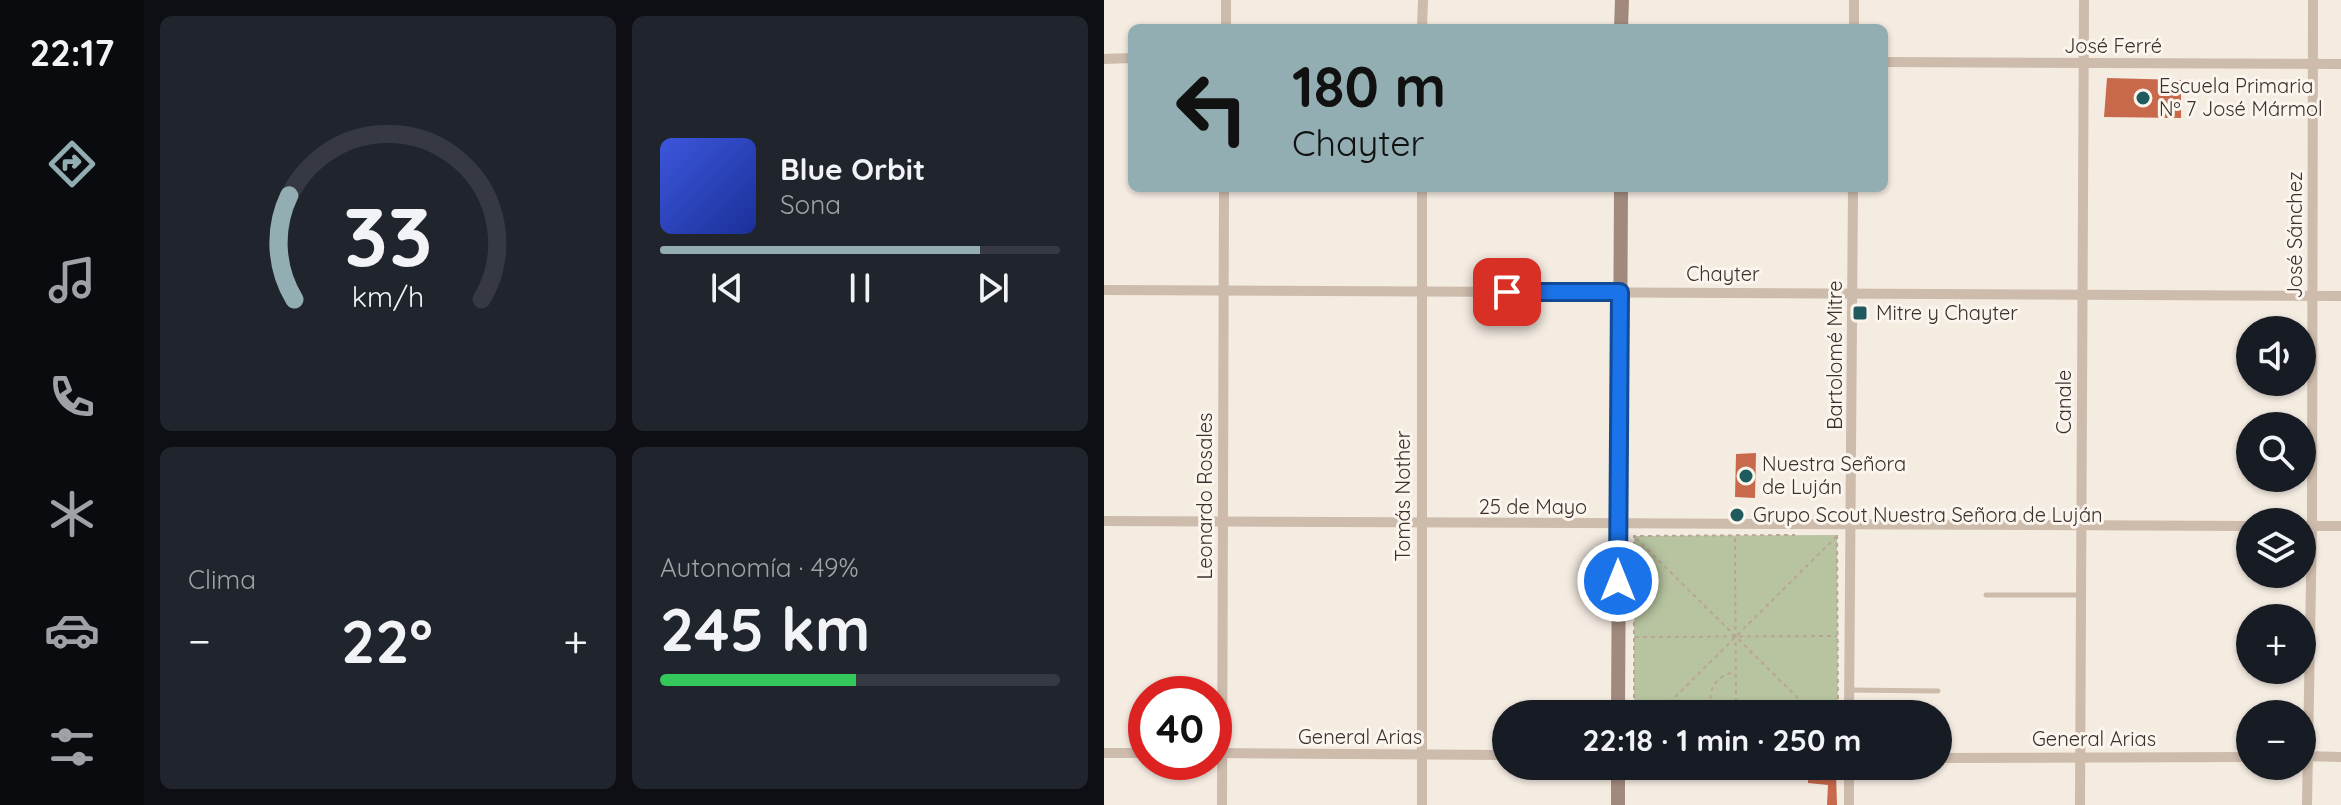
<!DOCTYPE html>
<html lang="es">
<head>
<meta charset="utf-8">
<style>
  :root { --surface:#171b24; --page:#20242c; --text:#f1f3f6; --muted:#9ea1a6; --line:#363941; --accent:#92aeb2 }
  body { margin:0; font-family:Quicksand,sans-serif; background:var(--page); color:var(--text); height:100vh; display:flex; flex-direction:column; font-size:30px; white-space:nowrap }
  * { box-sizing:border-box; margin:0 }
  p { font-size:26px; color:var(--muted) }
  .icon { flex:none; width:44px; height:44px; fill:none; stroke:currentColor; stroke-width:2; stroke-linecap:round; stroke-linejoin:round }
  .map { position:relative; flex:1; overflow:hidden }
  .sheet { display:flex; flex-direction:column; gap:16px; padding:16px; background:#0d0f14; width:960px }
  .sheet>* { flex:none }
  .guide { position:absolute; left:24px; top:24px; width:760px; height:168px; border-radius:12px; box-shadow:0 2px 6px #0004; background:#92aeb2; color:#111; overflow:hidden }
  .fabs { position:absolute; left:1132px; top:316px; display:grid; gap:16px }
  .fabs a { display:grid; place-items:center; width:80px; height:80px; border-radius:50%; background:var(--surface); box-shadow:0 2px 6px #0004; font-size:40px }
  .speed { position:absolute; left:24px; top:676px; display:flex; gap:16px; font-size:40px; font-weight:700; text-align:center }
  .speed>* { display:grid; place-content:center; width:104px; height:104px; border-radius:50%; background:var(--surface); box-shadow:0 2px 6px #0004; line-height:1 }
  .speed .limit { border:12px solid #d22; background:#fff; color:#111 }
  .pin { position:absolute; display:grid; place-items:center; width:68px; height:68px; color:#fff; margin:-34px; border-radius:16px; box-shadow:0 4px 12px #0006 }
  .me { position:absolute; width:88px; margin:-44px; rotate:0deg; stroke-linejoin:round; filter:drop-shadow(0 0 6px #0008) }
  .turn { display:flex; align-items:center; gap:28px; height:168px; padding:0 32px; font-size:36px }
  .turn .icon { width:104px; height:104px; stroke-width:2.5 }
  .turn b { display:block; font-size:56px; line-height:68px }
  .big { font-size:60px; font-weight:700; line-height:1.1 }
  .sheet .widget { flex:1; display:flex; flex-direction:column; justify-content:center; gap:12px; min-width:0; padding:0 28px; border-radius:12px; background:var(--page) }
  .sheet .dial { align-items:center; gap:0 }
  .dial svg { height:208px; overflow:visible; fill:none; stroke:var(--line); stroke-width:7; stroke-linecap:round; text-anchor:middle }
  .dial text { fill:var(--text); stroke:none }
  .song { display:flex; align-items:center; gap:24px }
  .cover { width:96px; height:96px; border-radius:12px; background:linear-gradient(135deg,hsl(230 70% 55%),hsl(230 70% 35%)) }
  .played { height:8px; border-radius:4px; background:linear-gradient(90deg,var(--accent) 80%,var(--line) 80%) }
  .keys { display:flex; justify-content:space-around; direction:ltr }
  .heat { display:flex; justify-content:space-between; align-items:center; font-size:44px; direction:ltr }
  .charge { height:12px; border-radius:6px; background:linear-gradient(90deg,#34c759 49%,var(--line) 0) }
  .sheet .tiles { flex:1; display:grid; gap:16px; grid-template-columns:repeat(2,1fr) }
  .trip { position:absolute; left:388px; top:700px; width:460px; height:80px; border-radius:40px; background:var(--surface); box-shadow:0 2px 6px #0004; font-weight:700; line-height:80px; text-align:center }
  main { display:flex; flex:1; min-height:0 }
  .tabs { display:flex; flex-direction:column; width:144px; justify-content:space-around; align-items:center; background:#090b0e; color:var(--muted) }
  .tabs .icon { width:56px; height:56px }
  .tabs .on { color:var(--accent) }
  .tabs b { font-size:36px; color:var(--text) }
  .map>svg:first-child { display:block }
  .green { fill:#b8c4a0 }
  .building { fill:#c8694b }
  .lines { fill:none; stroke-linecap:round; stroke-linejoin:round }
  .path { stroke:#b9a596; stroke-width:2; stroke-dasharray:4 4; stroke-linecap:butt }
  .lane { stroke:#cdbbac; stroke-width:5 }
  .street { stroke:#cdbbac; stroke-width:10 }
  .secondary { stroke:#a18a7d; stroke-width:14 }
  .route-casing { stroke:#114b97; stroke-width:20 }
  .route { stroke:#1a73e8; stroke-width:14 }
  .poi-dot { fill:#1f5a5e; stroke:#fbf5ee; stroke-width:3 }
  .labels { text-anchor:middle; stroke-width:6; stroke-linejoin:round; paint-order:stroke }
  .street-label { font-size:20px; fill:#3b302b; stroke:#fbf5ee }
  .poi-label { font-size:20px; fill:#3b302b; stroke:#fbf5ee; text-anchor:start }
</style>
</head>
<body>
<main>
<nav class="tabs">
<b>22:17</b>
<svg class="icon on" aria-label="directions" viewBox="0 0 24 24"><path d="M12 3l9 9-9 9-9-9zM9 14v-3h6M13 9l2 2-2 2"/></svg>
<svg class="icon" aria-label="music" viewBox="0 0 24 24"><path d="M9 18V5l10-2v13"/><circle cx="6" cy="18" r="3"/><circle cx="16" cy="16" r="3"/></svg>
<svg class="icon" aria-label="phone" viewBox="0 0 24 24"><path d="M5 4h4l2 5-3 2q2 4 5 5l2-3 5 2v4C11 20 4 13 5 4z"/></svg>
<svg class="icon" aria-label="climate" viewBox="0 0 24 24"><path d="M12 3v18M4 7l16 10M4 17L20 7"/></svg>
<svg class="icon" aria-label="car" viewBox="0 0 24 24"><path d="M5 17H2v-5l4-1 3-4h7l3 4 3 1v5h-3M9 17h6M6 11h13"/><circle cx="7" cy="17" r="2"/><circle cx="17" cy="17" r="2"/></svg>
<svg class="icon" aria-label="filters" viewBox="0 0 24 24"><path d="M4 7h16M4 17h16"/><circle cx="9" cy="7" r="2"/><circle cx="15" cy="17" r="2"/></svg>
</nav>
<section class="sheet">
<div class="tiles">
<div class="widget dial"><svg viewBox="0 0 100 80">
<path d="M14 69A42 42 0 1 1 86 69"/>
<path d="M14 69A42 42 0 0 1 12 29" stroke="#92aeb2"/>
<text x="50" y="56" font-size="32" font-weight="700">33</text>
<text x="50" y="72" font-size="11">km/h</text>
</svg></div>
<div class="widget">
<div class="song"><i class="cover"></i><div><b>Blue Orbit</b><p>Sona</p></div></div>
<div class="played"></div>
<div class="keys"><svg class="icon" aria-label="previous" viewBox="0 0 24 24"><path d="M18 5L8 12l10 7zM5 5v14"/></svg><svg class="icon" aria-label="pause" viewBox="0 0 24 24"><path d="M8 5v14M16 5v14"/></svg><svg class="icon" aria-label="next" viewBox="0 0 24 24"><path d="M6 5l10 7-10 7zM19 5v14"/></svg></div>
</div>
<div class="widget"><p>Clima</p>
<div class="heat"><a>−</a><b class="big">22°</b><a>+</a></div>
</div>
<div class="widget"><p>Autonomía · 49%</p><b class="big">245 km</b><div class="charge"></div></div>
</div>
</section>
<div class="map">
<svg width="1237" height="805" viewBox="0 0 1237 805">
  <rect width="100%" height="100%" fill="#f4ebe1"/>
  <polygon class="green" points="733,535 734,714 530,714 530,536"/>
  <g class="building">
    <polygon points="1003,78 1077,80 1077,118 1000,117"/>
    <polygon points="652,453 651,498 631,497 632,454"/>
    <polygon points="704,772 732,774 733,805 723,805 724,785 704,783"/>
  </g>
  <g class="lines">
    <g class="path">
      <polyline points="733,535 734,714"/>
      <polyline points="532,538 710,714"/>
      <polyline points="631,538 632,714"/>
      <polyline points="531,637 733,636"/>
      <polyline points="530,714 530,536 691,535"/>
      <polyline points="554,714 734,535"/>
      <path d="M612,714C600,695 609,676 631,672"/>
    </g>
    <g class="lane">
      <polyline points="882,595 976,595"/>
      <polyline points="745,690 834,691"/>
    </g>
    <g class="street">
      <polyline points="122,28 122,0"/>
      <polyline points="318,28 319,0"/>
      <polyline points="750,28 750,0"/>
      <polyline points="0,59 28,58"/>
      <polyline points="780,62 1237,64"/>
      <polyline points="318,188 318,805"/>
      <polyline points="0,290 1237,296"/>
      <polyline points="0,521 1146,526"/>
      <polyline points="1198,526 1237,526"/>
      <polyline points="745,714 749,188"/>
      <polyline points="0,753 42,753"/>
      <polyline points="110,753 402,755"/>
      <polyline points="1198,756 1237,757"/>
      <polyline points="834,758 1146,757"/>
      <polyline points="118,805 120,188"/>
      <polyline points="745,805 745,766"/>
      <polyline points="976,805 980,0"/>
      <polyline points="1203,805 1208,526 1209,0"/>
    </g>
    <g class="secondary">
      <polyline points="517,28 518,0"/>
      <polyline points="514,714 517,188"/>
      <polyline points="514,805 514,766"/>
    </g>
  </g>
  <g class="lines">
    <defs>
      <polyline id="route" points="403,292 516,292 514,581"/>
    </defs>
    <use href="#route" class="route-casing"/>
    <use href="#route" class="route"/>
  </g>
  <g class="poi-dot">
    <circle cx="1039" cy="98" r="8"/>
    <rect x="748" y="305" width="16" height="16" rx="4"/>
    <circle cx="642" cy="476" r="8"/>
    <circle cx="633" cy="515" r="8"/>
  </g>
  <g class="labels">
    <g class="street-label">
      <text x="1009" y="53">José Ferré</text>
      <text transform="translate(1191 235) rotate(-90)" y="7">José Sánchez</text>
      <text x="619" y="281">Chayter</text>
      <text transform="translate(731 355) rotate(-90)" y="7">Bartolomé Mitre</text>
      <text transform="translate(960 402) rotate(-90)" y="7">Canale</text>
      <text transform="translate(101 496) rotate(-90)" y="7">Leonardo Rosales</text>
      <text transform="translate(299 496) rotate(-90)" y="7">Tomás Nother</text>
      <text x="429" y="514">25 de Mayo</text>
      <text x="256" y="744">General Arias</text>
      <text x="990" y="746">General Arias</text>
    </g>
    <g class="poi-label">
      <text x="1055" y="93">Escuela Primaria<tspan x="1055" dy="23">Nº 7 José Mármol</tspan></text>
      <text x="772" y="320">Mitre y Chayter</text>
      <text x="658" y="471">Nuestra Señora<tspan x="658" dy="23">de Luján</tspan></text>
      <text x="649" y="522">Grupo Scout Nuestra Señora de Luján</text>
    </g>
  </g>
</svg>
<div class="fabs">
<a><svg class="icon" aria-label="sound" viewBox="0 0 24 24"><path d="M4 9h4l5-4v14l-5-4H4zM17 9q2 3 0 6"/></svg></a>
<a><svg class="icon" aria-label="search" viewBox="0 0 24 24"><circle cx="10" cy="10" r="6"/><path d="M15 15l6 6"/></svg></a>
<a><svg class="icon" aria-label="layers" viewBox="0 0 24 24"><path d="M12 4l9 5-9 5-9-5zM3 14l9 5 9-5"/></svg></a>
<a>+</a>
<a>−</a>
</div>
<div class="speed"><div class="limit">40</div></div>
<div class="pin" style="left:403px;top:292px;background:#d93025"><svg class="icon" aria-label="arrive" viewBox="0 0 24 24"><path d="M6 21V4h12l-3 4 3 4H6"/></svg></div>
<svg class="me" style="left:514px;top:581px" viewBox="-20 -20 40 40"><circle r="17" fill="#1a73e8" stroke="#fff" stroke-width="3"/><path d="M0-11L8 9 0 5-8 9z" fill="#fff"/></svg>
<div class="trip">22:18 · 1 min · 250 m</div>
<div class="guide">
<div class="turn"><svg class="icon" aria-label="left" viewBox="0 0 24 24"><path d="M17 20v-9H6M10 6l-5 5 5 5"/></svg><div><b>180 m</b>Chayter</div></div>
</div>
</div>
</main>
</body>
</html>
